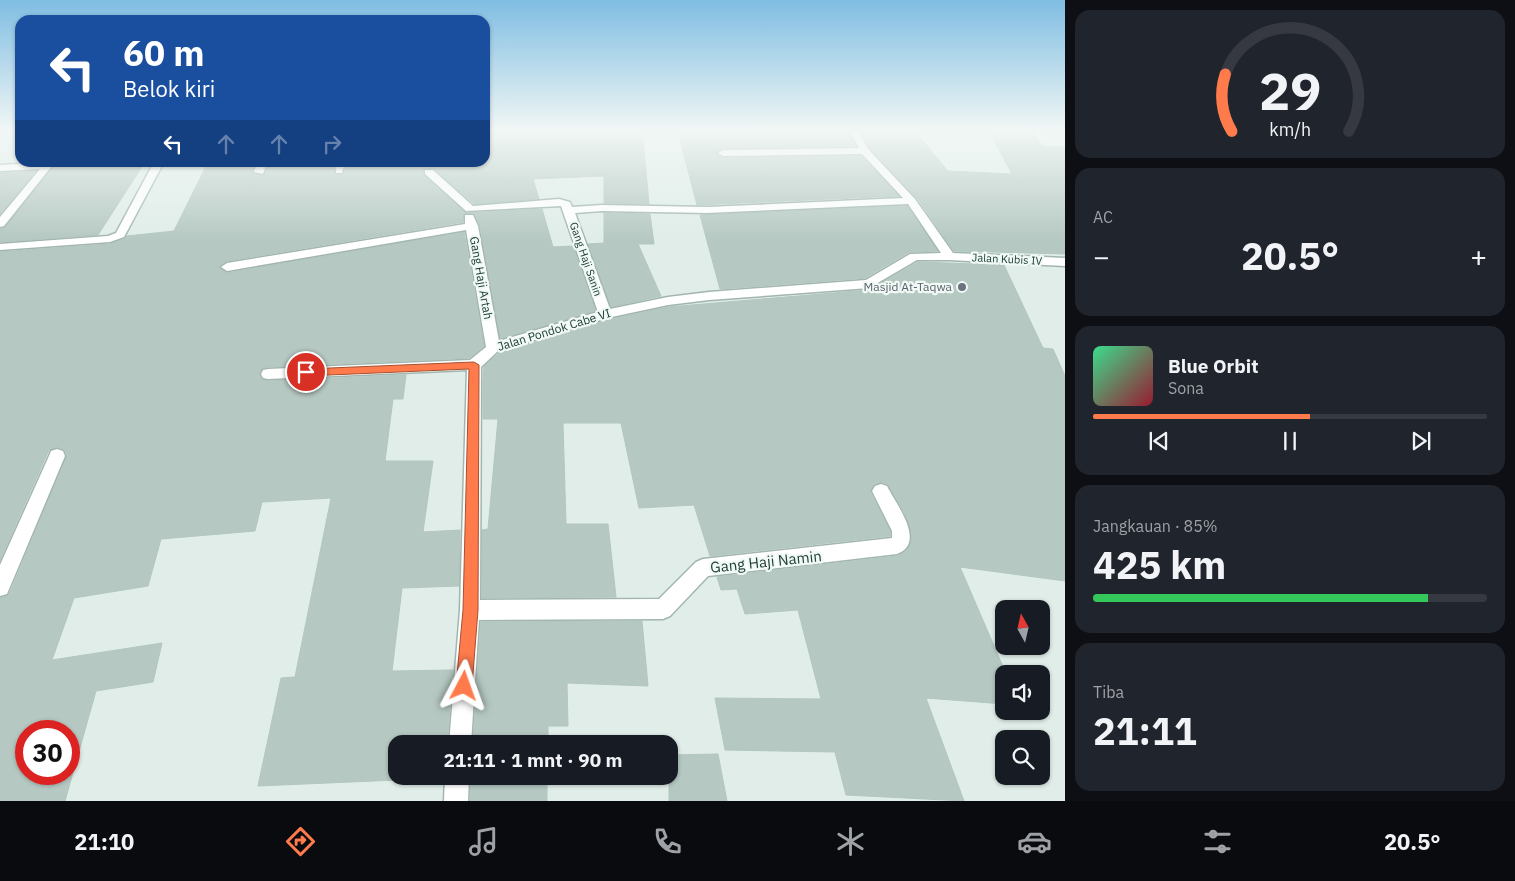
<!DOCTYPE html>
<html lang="id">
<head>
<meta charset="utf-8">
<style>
  :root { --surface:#171b24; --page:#20242c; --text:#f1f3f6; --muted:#9ea1a6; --line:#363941; --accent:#ff7b4c }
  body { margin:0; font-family:"IBM Plex Sans",sans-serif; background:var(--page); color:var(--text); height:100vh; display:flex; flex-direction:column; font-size:19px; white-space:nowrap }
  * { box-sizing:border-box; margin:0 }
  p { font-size:16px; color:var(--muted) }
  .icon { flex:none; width:28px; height:28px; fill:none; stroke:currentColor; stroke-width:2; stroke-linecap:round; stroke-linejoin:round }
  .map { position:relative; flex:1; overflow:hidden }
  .side { display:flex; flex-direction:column; gap:10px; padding:10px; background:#0d0f14; width:450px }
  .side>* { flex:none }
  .guide { position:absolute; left:15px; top:15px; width:475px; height:152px; border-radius:15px; box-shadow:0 1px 4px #0004; background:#1a4fa0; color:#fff; overflow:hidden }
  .needle { width:32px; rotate:352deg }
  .tools { position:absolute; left:995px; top:600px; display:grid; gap:10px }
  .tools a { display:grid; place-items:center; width:55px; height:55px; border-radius:10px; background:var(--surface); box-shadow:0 1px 4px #0004; font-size:25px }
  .speed { position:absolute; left:15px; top:720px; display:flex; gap:10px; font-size:25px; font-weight:700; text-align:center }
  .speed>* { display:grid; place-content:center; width:65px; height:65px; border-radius:50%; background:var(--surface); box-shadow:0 1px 4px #0004; line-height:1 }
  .speed .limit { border:8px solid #d22; background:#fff; color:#111 }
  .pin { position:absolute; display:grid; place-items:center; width:42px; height:42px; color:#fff; margin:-21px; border:2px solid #fff; border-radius:50%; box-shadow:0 1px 5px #0007 }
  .me { position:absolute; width:55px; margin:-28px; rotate:4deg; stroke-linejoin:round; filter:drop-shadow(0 0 4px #0008) }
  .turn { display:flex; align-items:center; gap:18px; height:105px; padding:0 25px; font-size:22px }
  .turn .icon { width:65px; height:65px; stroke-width:2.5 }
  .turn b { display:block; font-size:35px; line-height:42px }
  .lanes { display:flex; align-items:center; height:48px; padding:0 25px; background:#0003; justify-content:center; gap:25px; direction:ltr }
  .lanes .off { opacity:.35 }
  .big { font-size:38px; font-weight:800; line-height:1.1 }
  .side .widget { flex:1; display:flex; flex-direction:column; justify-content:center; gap:8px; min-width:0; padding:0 18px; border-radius:15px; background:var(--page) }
  .side .dial { align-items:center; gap:0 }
  .dial svg { height:130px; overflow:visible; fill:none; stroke:var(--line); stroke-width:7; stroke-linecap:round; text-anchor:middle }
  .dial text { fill:var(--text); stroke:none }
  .song { display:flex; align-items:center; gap:15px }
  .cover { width:60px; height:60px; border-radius:8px; background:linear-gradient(135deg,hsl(150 70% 55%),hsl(350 70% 35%)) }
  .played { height:5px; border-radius:2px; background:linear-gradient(90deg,var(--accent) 55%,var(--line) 55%) }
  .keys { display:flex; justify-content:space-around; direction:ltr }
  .heat { display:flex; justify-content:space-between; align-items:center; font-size:28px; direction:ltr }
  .charge { height:8px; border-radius:4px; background:linear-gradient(90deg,#34c759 85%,var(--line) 0) }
  .trip { position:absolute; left:388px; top:735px; width:290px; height:50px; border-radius:15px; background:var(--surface); box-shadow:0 1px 4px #0004; font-weight:800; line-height:50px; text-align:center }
  .dock { display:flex; height:80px; justify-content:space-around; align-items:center; background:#090b0e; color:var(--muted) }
  .dock .icon { width:35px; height:35px }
  .dock .current { color:var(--accent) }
  .dock b { font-size:22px; color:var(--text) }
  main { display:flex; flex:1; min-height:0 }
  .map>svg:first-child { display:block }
  .building { fill:#b5c8c1; stroke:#b2c7bf; fill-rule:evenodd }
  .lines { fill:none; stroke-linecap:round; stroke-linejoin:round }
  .minor-casing { stroke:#a2b6af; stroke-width:3 }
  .minor { fill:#fff; fill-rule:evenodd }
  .route { fill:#ff7b4c; stroke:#a65031 }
  .worship-dot { fill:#6b7280; stroke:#f1f9f5; stroke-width:2 }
  .labels { text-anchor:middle; stroke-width:4.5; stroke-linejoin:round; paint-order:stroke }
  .far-street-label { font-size:11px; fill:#1f4037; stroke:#f1f9f5 }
  .street-label { font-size:12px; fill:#1f4037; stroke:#f1f9f5 }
  .worship-label { font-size:12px; fill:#5b616d; stroke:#f1f9f5; text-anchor:end }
  .near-street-label { font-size:15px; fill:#1f4037; stroke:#f1f9f5 }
</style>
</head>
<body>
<main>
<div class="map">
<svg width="1065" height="801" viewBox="0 0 1065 801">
  <rect width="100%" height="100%" fill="#e0ede8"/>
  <g class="building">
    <path d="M485,129H642L649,204L604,203V176L533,179L539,199L474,204L434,169L423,170L424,175L466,213L542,209L553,247L573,246L596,311L500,339L480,226L473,213L464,214L463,222L227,261L219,266L227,273L464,232L484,346L469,358L268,367L263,368L259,373L261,379L268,381L406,375L403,399H393L385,461H433L423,532L460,530L459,586L402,588L392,671L453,670L447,744H396V776L443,778L258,786L281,678L295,677L331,498L262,502L255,531L161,539L148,586L74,598L52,660L162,643L153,682L96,691L65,801H0V598L9,595L67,455L64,449L58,447L49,450L0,560V252L110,244L125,239L127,236L174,231L208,162H255L252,173L263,176L269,162H333L336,175L343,174L347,162H485ZM26,731H69V774H26Z"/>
    <polygon points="677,129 846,129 856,146 723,148 716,154 723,158 861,156 899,196 697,205"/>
    <polygon points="858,129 913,129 948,171 1012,174 988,129 1032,129 1042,146 1065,147 1065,254 954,251 917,198 870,149"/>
    <polygon points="57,162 145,162 98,235 0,242 0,229 5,227"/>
    <polygon points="36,171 0,214 0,173"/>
    <polygon points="907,206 938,251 909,252 865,278 720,289 700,215"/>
    <polygon points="604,213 650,214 654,244 638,244 661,296 611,307 588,244 604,243"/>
    <polygon points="918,262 1004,265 1043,348 1053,349 1065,376 1065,581 960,567 1004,669 1004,704 926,698 964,801 846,795 835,752 725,750 715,698 821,699 798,610 745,614 737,589 721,590 717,577 898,556 907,550 911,541 911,532 904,512 888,484 882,482 874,484 870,492 890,531 890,536 710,556 694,505 639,508 621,423 563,423 566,524 608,524 616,597 482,598 482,530 488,529 498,419 483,419 483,383 484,366 499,353 607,320 668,307 869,290"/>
    <polygon points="642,621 648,686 567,683 568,726 548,726 548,744 473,744 481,622"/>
    <polygon points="718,754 727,801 669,801 669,755"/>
    <polygon points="471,776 547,776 547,801 470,801"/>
  </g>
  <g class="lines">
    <defs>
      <g id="minor">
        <path d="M848,129H856L869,150L915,199L953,253L1065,258V266L949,260H917L869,288L709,300L668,305L607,318L498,351L481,367L480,600L659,599L696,562L703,559L892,538V531L872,491L875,486L881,484L887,486C896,504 927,543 897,554L708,576L670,616L663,619L479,620L471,744H449L460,610L467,370L268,379L263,378L261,374L263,370L268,369L470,360L486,347L466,230L227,271L221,267L227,263L465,224V215H473L478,226L499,341L598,312L561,206L466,211L425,174V170H433L473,206L559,199L570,202L572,207L602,205L707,207L903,198L862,154L723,156L718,153L723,150L859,148ZM908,204L941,253L910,254L866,280L709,292L668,297L610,309L575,213L602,211L707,213Z"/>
        <polygon points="55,162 4,226 0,227 0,217 40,169 0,171 0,165"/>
        <polygon points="154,162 164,162 124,237 110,242 0,250 0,244 108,236 116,233"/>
        <polygon points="257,162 267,162 263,174 254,172"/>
        <polygon points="335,162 345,162 342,173 336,173"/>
        <polygon points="57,449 63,451 65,456 7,594 0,596 0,565 49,456 51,451"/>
        <polygon points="445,776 469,776 468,801 444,801"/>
      </g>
    </defs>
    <use href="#minor" class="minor-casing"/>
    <use href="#minor" class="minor"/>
  </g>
  <linearGradient id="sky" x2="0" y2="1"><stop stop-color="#7fbde2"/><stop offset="0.54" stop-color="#f1f7f5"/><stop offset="1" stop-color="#f1f7f5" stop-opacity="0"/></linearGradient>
  <rect width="1065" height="241" fill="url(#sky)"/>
  <polygon class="route" points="474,362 479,365 478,610 472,686 470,692 464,694 459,692 456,686 463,610 469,369 306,376 300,372 306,369"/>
  <circle class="worship-dot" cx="962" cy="287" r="5"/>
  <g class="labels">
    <g class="far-street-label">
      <text transform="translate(586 259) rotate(71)" y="4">Gang Haji Sanin</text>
      <text transform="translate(1007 259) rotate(3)" y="4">Jalan Kubis IV</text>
    </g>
    <g class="street-label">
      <text transform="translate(481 278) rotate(80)" y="4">Gang Haji Artah</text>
      <text transform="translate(554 330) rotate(-17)" y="4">Jalan Pondok Cabe VI</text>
    </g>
    <g class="worship-label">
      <text x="952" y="291">Masjid At-Taqwa</text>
    </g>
    <g class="near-street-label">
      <text transform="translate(766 562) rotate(-6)" y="5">Gang Haji Namin</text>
    </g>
  </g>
</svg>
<div class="tools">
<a><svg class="needle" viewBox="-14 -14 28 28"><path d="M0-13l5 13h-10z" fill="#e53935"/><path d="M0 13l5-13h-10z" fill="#9ea1a6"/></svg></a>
<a><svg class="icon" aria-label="sound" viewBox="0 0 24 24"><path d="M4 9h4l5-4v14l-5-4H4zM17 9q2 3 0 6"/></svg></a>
<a><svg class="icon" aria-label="search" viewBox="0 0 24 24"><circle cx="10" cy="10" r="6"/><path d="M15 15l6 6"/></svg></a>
</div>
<div class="speed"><div class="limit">30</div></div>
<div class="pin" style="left:306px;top:372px;background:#d93025"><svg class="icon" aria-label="arrive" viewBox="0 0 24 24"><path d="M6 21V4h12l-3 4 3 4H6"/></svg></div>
<svg class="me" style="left:464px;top:686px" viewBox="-20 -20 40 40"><path d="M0-17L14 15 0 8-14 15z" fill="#ff7b4c" stroke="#fff" stroke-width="4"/></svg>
<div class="trip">21:11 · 1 mnt · 90 m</div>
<div class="guide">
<div class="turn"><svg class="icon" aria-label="left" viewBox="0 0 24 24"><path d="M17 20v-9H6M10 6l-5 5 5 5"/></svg><div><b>60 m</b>Belok kiri</div></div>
<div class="lanes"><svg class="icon" aria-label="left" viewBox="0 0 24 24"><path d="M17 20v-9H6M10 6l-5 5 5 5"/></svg><svg class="icon off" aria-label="ahead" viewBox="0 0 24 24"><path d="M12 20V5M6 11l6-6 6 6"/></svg><svg class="icon off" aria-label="ahead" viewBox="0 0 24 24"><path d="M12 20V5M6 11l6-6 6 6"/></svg><svg class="icon off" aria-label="right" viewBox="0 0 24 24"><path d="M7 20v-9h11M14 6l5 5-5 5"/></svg></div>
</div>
</div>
<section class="side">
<div class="widget dial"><svg viewBox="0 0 100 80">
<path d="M14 69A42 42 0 1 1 86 69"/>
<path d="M14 69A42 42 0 0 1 10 34" stroke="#ff7b4c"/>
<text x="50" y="56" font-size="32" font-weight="700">29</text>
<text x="50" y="72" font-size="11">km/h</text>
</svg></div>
<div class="widget"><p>AC</p>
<div class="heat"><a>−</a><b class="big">20.5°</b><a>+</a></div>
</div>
<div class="widget">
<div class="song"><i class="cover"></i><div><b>Blue Orbit</b><p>Sona</p></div></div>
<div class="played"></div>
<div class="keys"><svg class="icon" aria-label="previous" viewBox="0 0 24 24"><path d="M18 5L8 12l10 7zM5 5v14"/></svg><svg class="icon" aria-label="pause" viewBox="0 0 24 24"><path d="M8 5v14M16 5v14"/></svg><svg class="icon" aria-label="next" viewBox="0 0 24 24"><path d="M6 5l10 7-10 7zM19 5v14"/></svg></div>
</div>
<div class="widget"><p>Jangkauan · 85%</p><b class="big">425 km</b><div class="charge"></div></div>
<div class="widget"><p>Tiba</p><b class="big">21:11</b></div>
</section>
</main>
<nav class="dock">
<b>21:10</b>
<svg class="icon current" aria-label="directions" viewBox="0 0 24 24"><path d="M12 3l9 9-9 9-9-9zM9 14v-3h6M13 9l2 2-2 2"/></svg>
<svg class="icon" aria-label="music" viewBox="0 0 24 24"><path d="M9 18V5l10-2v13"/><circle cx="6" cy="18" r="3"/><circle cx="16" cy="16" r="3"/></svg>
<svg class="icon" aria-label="phone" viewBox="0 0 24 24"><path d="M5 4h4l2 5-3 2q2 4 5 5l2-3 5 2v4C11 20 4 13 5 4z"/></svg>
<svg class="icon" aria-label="climate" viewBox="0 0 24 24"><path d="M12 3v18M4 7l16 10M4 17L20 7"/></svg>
<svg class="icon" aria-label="car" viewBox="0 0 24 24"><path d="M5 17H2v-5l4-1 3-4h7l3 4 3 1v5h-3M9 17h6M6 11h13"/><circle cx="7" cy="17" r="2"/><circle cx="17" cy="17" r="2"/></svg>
<svg class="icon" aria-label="filters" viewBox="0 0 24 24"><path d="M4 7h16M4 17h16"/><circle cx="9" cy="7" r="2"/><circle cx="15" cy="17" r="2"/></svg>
<b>20.5°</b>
</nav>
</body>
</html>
